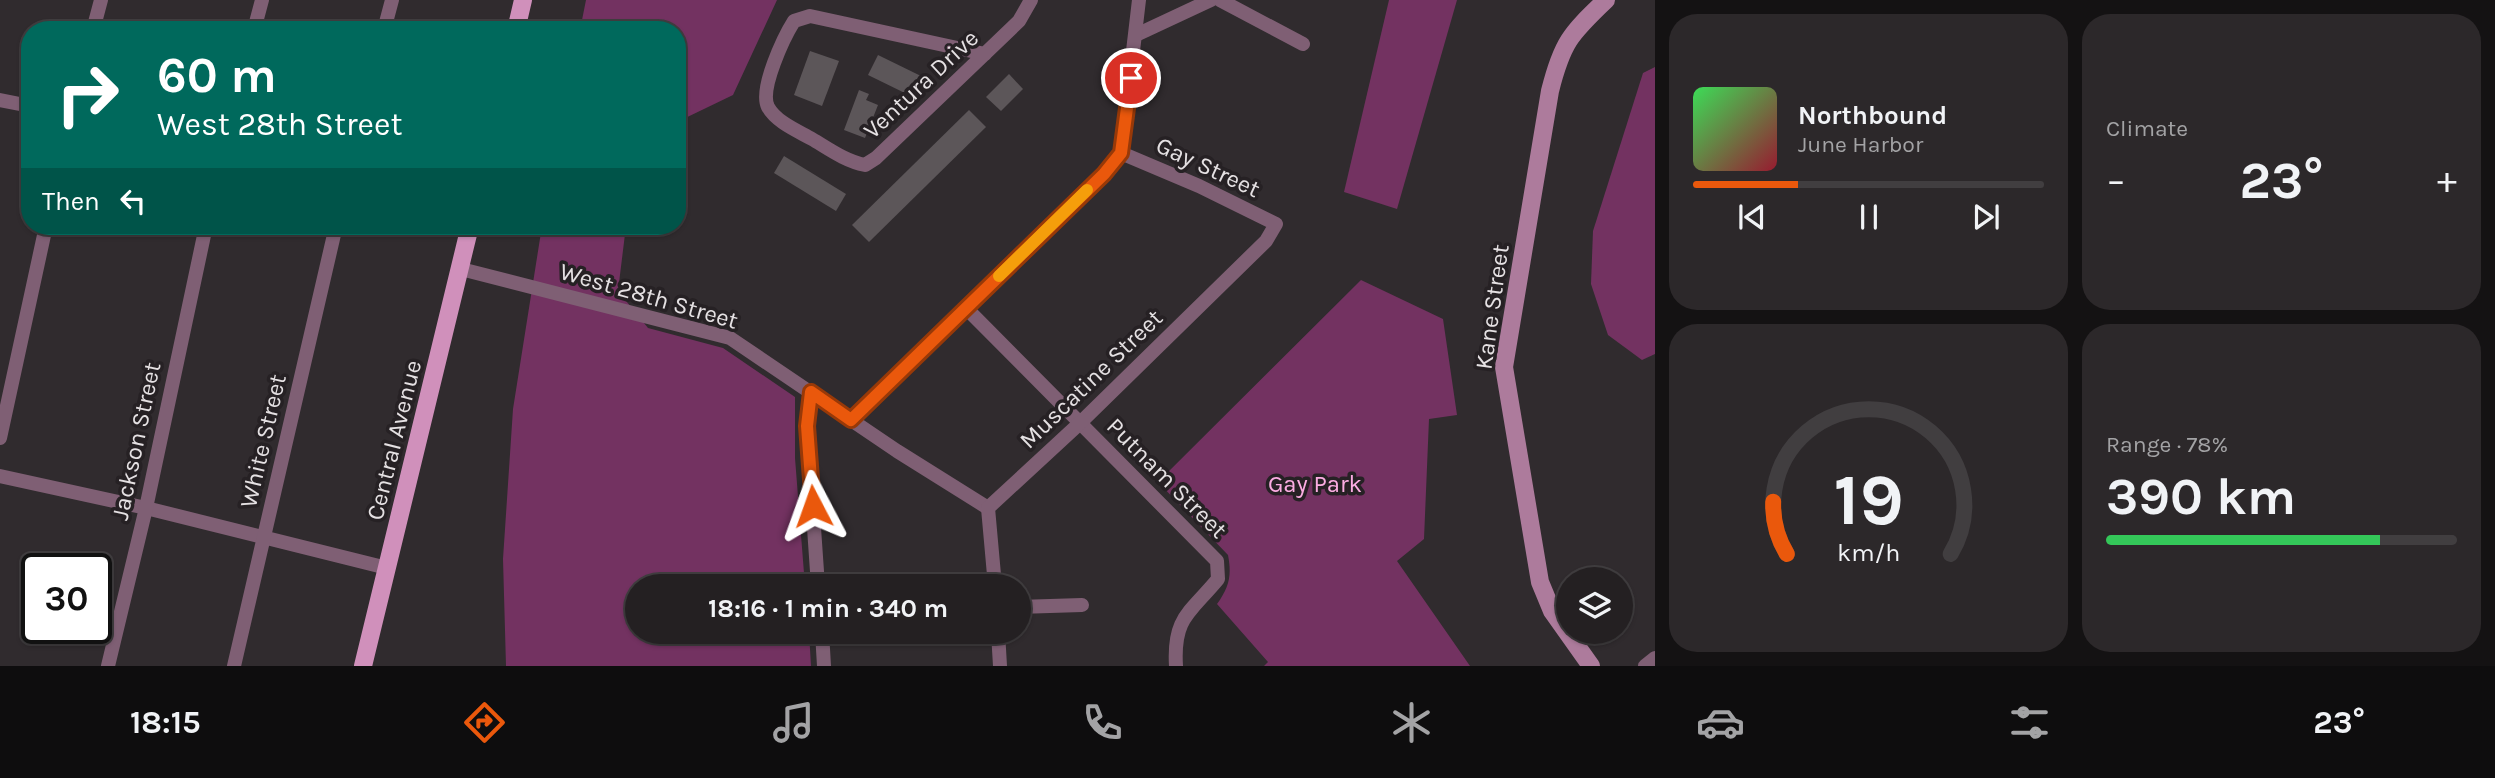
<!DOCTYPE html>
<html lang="en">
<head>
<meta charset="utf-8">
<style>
  :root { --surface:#242022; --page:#2c282a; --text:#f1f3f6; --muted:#a3a3a5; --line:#413e40; --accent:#ea580c }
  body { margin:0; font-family:Karla,sans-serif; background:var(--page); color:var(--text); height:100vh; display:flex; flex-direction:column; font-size:26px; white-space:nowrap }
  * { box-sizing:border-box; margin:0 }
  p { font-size:23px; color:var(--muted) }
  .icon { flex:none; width:38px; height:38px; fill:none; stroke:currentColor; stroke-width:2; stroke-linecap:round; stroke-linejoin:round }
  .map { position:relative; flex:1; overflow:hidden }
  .drawer { display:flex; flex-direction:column; gap:14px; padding:14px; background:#141213; width:840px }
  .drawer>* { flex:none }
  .banner { position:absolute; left:21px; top:21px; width:665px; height:214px; border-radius:28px; box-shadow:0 2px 5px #0004,0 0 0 2px var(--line); background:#00695c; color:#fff; overflow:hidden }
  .buttons { position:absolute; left:1556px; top:567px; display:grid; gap:14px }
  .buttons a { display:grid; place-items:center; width:77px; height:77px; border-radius:50%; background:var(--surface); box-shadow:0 2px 5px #0004,0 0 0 2px var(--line); font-size:35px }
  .speed { position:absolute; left:21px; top:553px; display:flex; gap:14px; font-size:35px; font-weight:700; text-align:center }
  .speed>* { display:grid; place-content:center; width:91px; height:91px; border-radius:50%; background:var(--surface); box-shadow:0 2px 5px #0004,0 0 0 2px var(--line); line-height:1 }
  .speed .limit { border:4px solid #111; border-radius:10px; background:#fff; color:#111 }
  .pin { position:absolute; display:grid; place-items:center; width:60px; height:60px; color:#fff; margin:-30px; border:4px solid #fff; border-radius:50%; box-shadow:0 2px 7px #0007 }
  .me { position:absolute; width:77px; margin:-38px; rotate:356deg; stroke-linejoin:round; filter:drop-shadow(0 0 5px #0008) }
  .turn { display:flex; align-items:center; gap:24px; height:147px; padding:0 21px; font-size:32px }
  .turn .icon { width:91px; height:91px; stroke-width:2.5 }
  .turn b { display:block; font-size:49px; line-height:60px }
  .then { display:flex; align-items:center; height:66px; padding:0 21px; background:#0003; gap:14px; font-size:26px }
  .big { font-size:52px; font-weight:700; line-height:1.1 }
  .drawer .widget { flex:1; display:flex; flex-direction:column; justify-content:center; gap:10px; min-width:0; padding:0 24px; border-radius:28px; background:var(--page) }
  .drawer .dial { align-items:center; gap:0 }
  .dial svg { height:182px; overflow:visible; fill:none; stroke:var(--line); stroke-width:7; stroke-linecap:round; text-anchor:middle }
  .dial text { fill:var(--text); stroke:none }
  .song { display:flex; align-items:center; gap:21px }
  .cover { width:84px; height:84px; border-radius:10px; background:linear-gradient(135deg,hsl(130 70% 55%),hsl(350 70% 35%)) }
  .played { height:7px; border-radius:4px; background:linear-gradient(90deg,var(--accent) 30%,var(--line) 30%) }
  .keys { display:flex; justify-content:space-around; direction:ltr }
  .heat { display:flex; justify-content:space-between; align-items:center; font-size:38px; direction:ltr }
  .charge { height:10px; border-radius:5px; background:linear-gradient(90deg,#34c759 78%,var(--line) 0) }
  .drawer .tiles { flex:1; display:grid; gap:14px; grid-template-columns:repeat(2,1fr) }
  .trip { position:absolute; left:625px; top:574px; width:406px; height:70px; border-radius:35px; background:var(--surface); box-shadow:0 2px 5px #0004,0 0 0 2px var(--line); font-weight:700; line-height:70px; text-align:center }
  .tabs { display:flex; height:112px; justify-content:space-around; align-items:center; background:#0e0d0e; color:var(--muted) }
  .tabs .icon { width:49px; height:49px }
  .tabs .current { color:var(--accent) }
  .tabs b { font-size:32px; color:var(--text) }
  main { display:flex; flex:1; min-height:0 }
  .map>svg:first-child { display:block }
  .green { fill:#733261 }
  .building { fill:#5c5659 }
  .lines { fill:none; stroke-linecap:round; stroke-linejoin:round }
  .street { stroke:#7f5f74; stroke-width:14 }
  .secondary { stroke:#ad7b9c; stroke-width:18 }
  .primary { stroke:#d090bb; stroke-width:18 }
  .route-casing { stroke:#983908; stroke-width:18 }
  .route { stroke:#ea580c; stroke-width:12 }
  .slow { stroke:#f59e0b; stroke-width:12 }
  .labels { text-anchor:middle; stroke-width:7; stroke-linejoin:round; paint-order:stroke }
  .street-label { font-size:24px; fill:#e5e1e3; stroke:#262124 }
  .park-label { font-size:24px; fill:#fbace2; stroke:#262124 }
</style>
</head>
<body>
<main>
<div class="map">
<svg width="1655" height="666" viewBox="0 0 1655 666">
  <rect width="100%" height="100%" fill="#302b2e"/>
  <g class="green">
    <polygon points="586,0 777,0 733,95 677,122 677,30 580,30"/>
    <polygon points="1389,0 1457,0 1397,209 1344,192"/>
    <polygon points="1655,67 1655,354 1642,360 1608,335 1591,284 1593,231 1643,73"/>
    <polygon points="542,226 626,226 618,291 648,328 723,348 795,397 795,458 805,586 637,586 637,632 809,632 811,666 506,666 503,559 513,409"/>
    <path d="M1361,280L1443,319L1457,415L1429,419L1424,539L1397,561L1470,666H1264L1268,662L1217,604C1229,587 1232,576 1228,555L1158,482Z"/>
  </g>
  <g class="building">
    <polygon points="810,51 839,61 822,106 794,95"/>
    <polygon points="878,55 923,77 913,97 868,75"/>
    <polygon points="1009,74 1023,89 1001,111 986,97"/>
    <polygon points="859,90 869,94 866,100 878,105 865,138 844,130"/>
    <polygon points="969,110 986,127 869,242 852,225"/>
    <polygon points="784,156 846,194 836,211 774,173"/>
  </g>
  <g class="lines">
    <g class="street">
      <polyline points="1220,0 1303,44"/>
      <polyline points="93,30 101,0"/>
      <polyline points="254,30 262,0"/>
      <polyline points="384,30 392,0"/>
      <polyline points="1136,35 1211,0"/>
      <path d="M985,54L810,16L794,21C784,37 759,89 768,107C776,122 798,131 812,139C829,149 845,161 865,165L876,158L1019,21L1031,0"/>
      <polyline points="0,100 30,106"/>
      <polyline points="461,269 730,338 897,451 988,508"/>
      <path d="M966,308L1217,561L1218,579C1190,613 1173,617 1176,666"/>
      <polyline points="811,392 807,426 818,586"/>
      <polyline points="851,420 1104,174 1121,153 1139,0"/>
      <polyline points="0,438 46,226"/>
      <polyline points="0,476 146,508 387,568"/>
      <polyline points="995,586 988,508 1080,423 1266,241 1276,224 1199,186 1121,153"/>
      <polyline points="1018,607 1082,605"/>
      <polyline points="822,632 824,666"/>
      <polyline points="998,632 1000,666"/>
      <polyline points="108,666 146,508 206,226"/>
      <polyline points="234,666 336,226"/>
      <polyline points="1645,666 1655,658"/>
    </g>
    <path class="secondary" d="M1591,666L1552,611L1540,582L1504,367L1550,91C1562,43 1570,34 1606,0"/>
    <g class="primary">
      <polyline points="516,30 523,0"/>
      <polyline points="363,666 470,226"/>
    </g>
  </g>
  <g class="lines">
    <defs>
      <polyline id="route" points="813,506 807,426 811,392 851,420 1104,174 1121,153 1131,78"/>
    </defs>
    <use href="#route" class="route-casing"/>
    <use href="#route" class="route"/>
    <polyline class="slow" points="999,276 1087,190"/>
  </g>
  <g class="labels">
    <g class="street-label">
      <text transform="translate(921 84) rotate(-43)" y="8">Ventura Drive</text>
      <text transform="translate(1208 167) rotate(25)" y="8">Gay Street</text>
      <text transform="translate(649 296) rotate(16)" y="8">West 28th Street</text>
      <text transform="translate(1492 307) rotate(-82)" y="8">Kane Street</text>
      <text transform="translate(1091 379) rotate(-44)" y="8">Muscatine Street</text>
      <text transform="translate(394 440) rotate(-76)" y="8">Central Avenue</text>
      <text transform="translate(136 441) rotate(-78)" y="8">Jackson Street</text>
      <text transform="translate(263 441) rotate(-77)" y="8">White Street</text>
      <text transform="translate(1167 478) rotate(45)" y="8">Putnam Street</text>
    </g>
    <g class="park-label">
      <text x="1315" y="492">Gay Park</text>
    </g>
  </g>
</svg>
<div class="buttons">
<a><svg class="icon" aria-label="layers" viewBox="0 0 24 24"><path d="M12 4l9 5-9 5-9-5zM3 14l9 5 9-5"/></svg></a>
</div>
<div class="speed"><div class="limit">30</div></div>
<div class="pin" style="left:1131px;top:78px;background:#d93025"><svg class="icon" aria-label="arrive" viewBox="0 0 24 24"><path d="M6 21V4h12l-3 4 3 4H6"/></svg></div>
<svg class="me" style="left:813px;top:506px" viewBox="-20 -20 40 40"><path d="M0-17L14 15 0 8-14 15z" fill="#ea580c" stroke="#fff" stroke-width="4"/></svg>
<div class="trip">18:16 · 1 min · 340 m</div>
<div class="banner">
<div class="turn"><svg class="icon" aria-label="right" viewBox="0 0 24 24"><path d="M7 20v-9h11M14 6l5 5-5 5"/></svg><div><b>60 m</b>West 28th Street</div></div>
<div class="then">Then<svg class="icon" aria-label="left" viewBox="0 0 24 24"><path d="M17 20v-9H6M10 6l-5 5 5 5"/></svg></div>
</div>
</div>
<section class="drawer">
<div class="tiles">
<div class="widget">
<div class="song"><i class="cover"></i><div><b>Northbound</b><p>June Harbor</p></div></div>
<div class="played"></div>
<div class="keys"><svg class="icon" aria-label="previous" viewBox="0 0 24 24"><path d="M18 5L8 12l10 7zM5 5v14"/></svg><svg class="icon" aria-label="pause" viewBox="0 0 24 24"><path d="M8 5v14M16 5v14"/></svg><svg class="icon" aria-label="next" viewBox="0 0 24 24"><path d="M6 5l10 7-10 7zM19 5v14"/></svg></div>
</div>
<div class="widget"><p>Climate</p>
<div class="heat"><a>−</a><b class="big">23°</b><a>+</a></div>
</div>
<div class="widget dial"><svg viewBox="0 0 100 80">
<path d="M14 69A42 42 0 1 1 86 69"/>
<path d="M14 69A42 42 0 0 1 8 46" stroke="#ea580c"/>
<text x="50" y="56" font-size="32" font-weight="700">19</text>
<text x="50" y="72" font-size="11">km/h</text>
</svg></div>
<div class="widget"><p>Range · 78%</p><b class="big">390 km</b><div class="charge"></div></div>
</div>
</section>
</main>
<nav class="tabs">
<b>18:15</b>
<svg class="icon current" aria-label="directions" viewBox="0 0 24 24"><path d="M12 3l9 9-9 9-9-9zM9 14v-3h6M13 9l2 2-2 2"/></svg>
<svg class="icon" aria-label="music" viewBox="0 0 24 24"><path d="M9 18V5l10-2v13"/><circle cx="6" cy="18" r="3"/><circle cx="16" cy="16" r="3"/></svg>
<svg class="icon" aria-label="phone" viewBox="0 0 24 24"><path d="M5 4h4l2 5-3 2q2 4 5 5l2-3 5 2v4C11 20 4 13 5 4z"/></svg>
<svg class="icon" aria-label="climate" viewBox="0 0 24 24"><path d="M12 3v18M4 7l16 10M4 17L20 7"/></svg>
<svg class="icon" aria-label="car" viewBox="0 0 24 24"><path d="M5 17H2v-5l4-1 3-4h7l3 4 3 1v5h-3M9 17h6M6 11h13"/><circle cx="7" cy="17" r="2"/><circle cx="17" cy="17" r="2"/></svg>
<svg class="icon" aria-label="filters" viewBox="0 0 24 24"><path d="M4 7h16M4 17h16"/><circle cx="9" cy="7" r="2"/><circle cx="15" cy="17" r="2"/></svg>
<b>23°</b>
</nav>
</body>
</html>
